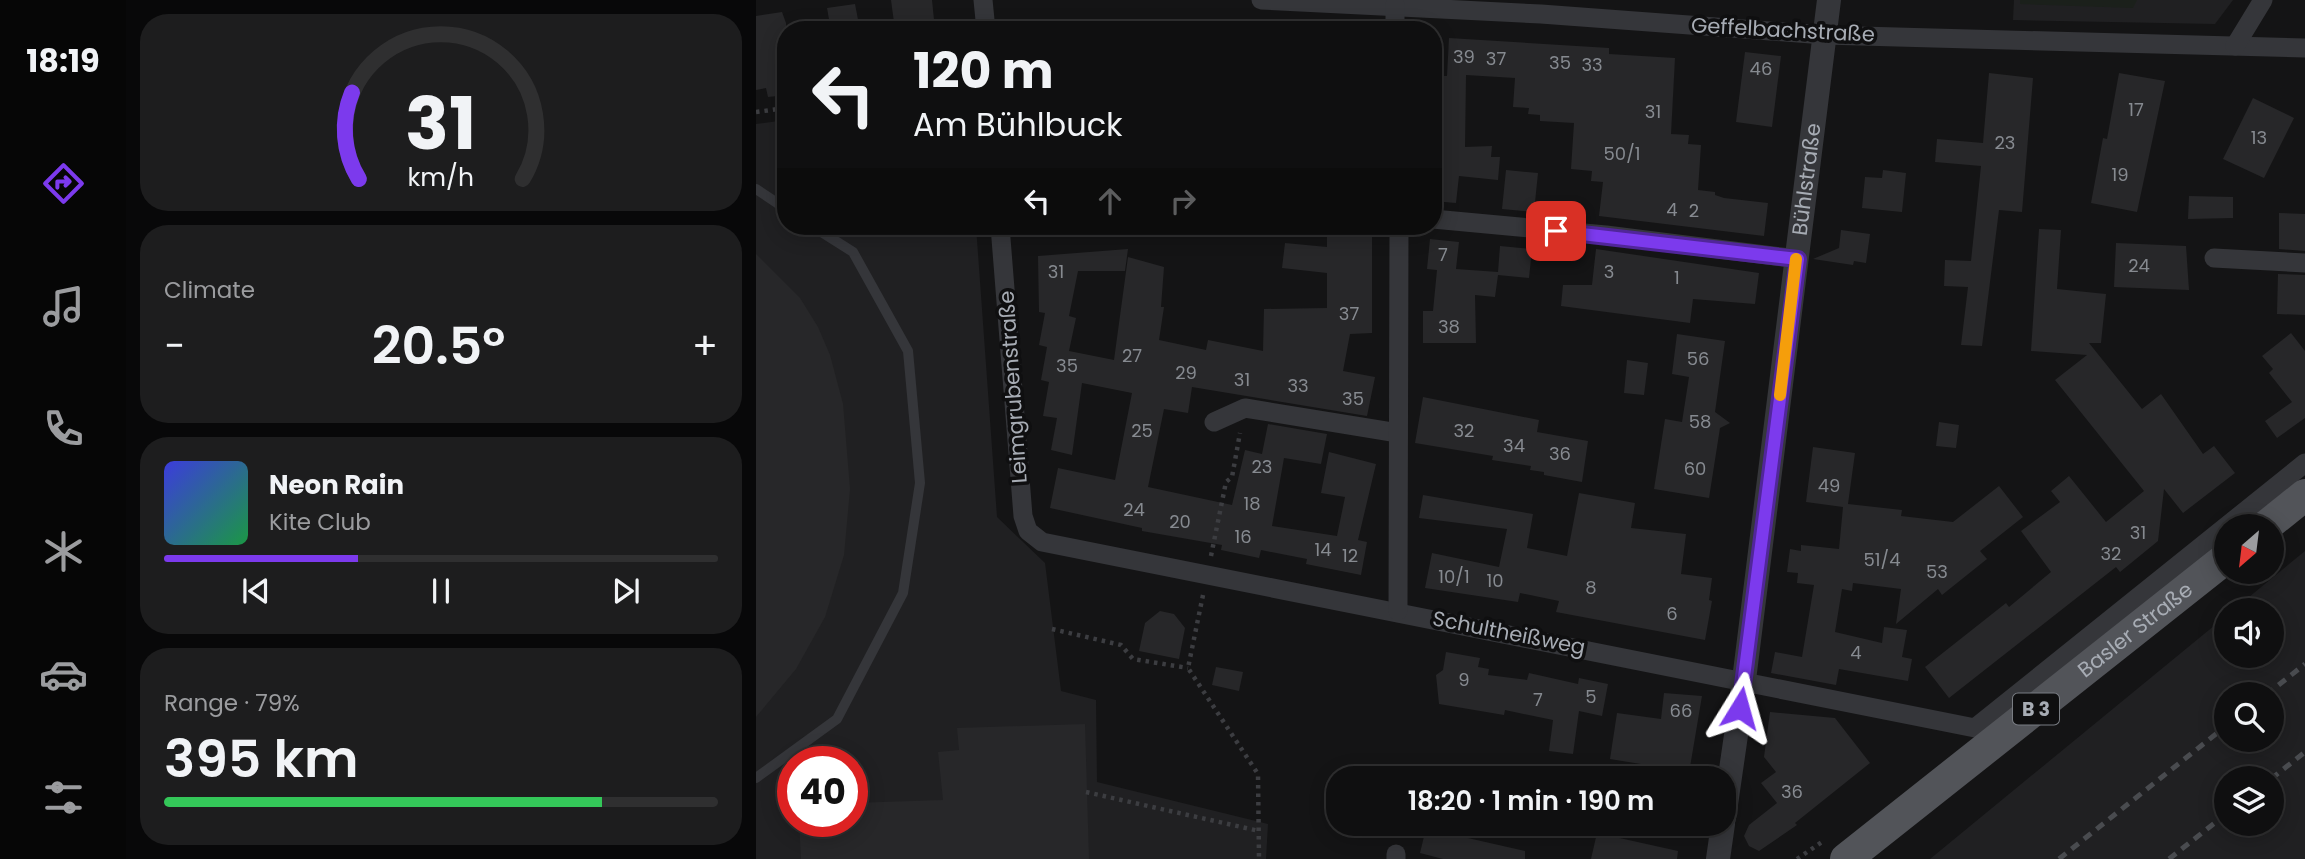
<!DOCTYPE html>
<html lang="en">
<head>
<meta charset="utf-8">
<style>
  :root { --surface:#0f0f10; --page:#1d1d1e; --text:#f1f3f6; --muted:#9b9c9f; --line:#2f2f30; --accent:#7c3aed }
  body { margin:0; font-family:Poppins,sans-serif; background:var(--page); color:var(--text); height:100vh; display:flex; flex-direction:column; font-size:26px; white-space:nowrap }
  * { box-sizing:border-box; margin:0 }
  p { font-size:23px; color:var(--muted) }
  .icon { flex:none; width:38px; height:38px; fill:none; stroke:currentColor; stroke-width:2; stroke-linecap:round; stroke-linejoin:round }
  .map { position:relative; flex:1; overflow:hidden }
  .sheet { display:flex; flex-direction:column; gap:14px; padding:14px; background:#080809; width:630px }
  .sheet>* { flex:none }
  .top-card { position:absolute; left:21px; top:21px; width:665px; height:214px; border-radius:28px; box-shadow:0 4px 18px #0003,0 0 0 2px var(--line); background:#0f0f10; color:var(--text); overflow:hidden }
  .needle { width:46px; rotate:208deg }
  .fabs { position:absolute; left:1458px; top:514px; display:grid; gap:14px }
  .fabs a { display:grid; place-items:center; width:70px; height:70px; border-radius:50%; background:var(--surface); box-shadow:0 4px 18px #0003,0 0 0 2px var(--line); font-size:35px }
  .speed { position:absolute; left:21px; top:746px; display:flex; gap:14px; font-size:35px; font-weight:700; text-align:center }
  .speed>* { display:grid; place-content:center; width:91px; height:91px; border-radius:50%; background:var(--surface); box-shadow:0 4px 18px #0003,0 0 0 2px var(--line); line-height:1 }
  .speed .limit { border:10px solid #d22; background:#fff; color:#111 }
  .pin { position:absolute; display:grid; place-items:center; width:60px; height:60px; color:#fff; margin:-30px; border-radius:14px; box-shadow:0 4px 10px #0006 }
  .me { position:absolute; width:77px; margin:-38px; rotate:8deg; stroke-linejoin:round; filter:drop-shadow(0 0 5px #0008) }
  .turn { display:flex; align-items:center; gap:24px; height:147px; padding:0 21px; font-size:32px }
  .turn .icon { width:91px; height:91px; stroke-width:2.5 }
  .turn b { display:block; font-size:49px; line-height:60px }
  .lanes { display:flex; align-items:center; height:66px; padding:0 21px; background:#0003; justify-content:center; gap:35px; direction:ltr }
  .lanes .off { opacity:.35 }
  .big { font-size:52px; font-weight:600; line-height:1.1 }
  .sheet .widget { flex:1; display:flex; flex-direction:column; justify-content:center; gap:10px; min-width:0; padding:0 24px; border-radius:28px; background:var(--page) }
  .sheet .dial { align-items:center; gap:0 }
  .dial svg { height:182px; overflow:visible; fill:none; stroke:var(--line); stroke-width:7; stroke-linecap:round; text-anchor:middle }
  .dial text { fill:var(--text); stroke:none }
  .song { display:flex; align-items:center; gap:21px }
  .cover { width:84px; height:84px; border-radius:10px; background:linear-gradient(135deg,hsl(240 70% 55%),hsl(140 70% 35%)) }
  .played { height:7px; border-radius:4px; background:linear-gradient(90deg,var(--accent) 35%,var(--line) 35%) }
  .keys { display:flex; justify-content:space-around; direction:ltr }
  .heat { display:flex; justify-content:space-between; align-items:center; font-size:38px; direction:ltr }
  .charge { height:10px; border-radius:5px; background:linear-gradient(90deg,#34c759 79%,var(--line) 0) }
  .trip { position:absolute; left:570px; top:766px; width:410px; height:70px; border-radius:28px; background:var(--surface); box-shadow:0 4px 18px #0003,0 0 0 2px var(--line); font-weight:600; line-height:70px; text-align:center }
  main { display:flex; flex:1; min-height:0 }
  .tab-bar { display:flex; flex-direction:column; width:126px; justify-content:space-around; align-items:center; background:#060606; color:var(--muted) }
  .tab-bar .icon { width:49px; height:49px }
  .tab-bar .selected { color:var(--accent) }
  .tab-bar b { font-size:32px; color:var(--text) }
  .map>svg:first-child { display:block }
  .built { fill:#202022; fill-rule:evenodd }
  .green { fill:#1b201b }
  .building { fill:#272729 }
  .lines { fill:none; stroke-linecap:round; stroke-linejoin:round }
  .path { stroke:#3c3d41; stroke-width:4.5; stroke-dasharray:3.5 5; stroke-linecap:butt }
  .service { stroke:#35363a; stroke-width:10 }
  .minor { stroke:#35363a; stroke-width:19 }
  .tertiary { stroke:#35363a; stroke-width:24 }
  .primary { stroke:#525459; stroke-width:32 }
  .rail { stroke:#494b4f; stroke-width:5; stroke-dasharray:9 7; stroke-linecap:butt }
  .route-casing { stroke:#51269a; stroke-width:18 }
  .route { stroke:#7c3aed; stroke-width:12 }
  .slow { stroke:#f59e0b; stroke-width:12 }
  .labels { text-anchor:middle; stroke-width:7; stroke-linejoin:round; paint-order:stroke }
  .number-label { font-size:18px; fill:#868a90 }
  .shield { fill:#0f0f10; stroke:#797d83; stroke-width:2 }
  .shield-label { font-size:19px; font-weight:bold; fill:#a7acb4 }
  .street-label { font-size:21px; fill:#a7acb4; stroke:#0f0f10 }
</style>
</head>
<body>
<main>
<nav class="tab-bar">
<b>18:19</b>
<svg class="icon selected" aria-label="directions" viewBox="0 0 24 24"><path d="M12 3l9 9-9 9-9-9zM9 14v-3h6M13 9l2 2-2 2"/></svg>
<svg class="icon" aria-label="music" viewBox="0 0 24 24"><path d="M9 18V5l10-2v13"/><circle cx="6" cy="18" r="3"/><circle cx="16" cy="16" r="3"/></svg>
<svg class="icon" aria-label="phone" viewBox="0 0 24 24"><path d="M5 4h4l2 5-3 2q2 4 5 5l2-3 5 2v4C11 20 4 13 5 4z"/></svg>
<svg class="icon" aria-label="climate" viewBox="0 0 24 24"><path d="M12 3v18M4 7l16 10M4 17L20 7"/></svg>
<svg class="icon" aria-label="car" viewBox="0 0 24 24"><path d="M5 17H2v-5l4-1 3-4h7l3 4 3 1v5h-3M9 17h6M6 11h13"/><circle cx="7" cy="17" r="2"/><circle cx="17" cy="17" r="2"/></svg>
<svg class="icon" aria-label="filters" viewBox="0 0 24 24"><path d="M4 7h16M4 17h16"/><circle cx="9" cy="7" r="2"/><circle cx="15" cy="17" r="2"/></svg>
</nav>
<section class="sheet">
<div class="widget dial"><svg viewBox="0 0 100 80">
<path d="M14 69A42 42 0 1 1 86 69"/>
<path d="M14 69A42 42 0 0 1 11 31" stroke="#7c3aed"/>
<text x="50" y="56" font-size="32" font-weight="700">31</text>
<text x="50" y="72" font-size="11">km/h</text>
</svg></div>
<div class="widget"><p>Climate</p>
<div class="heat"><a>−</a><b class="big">20.5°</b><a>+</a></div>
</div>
<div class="widget">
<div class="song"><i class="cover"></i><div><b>Neon Rain</b><p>Kite Club</p></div></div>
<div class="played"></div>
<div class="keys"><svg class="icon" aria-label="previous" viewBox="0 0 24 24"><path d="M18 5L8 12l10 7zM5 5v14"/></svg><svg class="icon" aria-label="pause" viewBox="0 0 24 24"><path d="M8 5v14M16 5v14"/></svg><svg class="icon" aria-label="next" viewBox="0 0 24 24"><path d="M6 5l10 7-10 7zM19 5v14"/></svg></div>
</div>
<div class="widget"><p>Range · 79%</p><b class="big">395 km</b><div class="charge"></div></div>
</section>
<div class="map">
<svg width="1549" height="859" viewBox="0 0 1549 859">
  <rect width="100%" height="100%" fill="#141415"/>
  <g class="built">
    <polygon points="1258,0 1477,0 1459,24 1257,20"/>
    <path d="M30,120V226H220L241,517L289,563L305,691L340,700L341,782L512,824L510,859H0V124ZM37,761H96V821H37Z"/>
    <path d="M1549,551V859H1174L1470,616V656H1516V611H1476ZM1470,695H1516V740H1470ZM1470,779H1516V824H1470Z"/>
  </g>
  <polygon class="green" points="1264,0 1381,0 1377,8 1264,4"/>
  <g class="building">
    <polygon points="135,0 176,0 179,30 139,30"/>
    <polygon points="99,4 104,30 75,30 71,8"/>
    <polygon points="26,12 30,23 30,95 12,97 10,88 0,90 0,16"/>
    <polygon points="693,38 853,48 853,54 919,58 915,134 933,135 932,144 945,145 942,190 959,192 959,195 968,198 1012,203 1008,236 843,216 847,182 835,181 836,171 815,169 818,123 784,121 784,115 772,114 773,108 757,107 759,78 710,75 709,147 736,146 735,157 744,157 742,180 703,176 700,203 677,201 677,76 691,76"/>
    <polygon points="989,52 1025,56 1016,127 980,122"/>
    <polygon points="1233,73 1277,78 1266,212 1243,210 1226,346 1205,345 1212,287 1188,286 1189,260 1215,261 1225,166 1179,162 1181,139 1227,143"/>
    <polygon points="1363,73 1409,81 1381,212 1335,203 1347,138 1351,139"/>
    <polygon points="1497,98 1538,118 1508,178 1467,159"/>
    <polygon points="750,170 782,173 778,212 746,209"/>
    <polygon points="1127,170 1150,173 1146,212 1106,208 1109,177 1126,178"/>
    <polygon points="1433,196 1477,197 1477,218 1432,219"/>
    <polygon points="1523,213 1549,214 1549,251 1523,249"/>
    <polygon points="571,229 616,229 616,333 594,334 587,371 619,377 611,416 436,387 432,413 408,409 392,487 476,505 489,450 506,454 512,424 571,434 565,464 528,458 516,526 581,536 589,497 565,493 573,452 620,464 602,540 611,542 605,575 550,564 551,559 505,550 503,558 465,550 466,545 386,531 386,528 294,508 302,468 359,480 376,393 326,383 316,455 295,450 301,418 287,416 293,382 285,380 291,347 283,345 289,313 283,312 282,256 372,249 369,271 322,271 313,316 320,318 313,351 358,360 372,257 408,267 405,307 408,307 403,340 450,350 452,340 507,351 508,309 571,308 571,273 526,268 529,243 571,247"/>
    <polygon points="1283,229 1305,230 1301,289 1350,294 1345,343 1333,343 1370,389 1386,409 1405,394 1447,454 1458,446 1479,473 1427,513 1408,489 1402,541 1364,572 1360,567 1193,698 1169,667 1250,603 1253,607 1295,572 1265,531 1304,502 1295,491 1313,476 1350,522 1388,491 1299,380 1331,355 1275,351"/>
    <polygon points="1085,230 1114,234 1110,263 1098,261 1097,265 1057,259 1083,248"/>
    <polygon points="674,239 703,242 700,269 742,272 744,246 776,249 773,278 742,275 739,297 719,295 720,343 667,343 667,311 677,311 681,270 671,269"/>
    <polygon points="1360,243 1430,246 1433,290 1358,287"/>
    <polygon points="840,249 1003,273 999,304 937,299 934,323 805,306 807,285 836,285"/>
    <polygon points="0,254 44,298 62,327 74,355 87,404 94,489 88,555 69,617 40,669 0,717"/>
    <polygon points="1522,274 1549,275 1549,315 1521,314"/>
    <polygon points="1535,333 1549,351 1549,418 1521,438 1509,421 1536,402 1513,373 1517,369 1506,356"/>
    <polygon points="921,334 969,341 959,412 974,423 964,428 953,498 898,489 909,419 926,422 933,377 916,374"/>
    <polygon points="871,360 892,363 888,395 868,393"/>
    <polygon points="667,397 783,420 781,432 832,441 826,482 788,475 788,472 774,470 775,466 736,460 737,456 659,443"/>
    <polygon points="1183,422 1203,425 1200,448 1180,446"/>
    <polygon points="1057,447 1099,453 1092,504 1146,510 1145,516 1197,522 1243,486 1267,517 1224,551 1231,559 1186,595 1182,589 1140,624 1145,589 1097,583 1096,591 1086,589 1079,632 1126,643 1128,627 1151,630 1146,657 1156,659 1152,681 1083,669 1080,685 1015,673 1019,652 1046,657 1058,585 1041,583 1042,573 1031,572 1034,549 1045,551 1045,545 1083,549 1087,507 1050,502"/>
    <polygon points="823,493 879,503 875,528 930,534 925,574 956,578 953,600 956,601 949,640 800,612 803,601 764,593 762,602 669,588 676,553 743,567 751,529 663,518 667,495 777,514 771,548 811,556"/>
    <polygon points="404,611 418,614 429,628 423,659 383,651 389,623"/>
    <polygon points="690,652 724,658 722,667 733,669 732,675 771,680 773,673 822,684 823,678 852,684 846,716 823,711 817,754 793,751 797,720 749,710 748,715 683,704 680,675 687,670"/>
    <polygon points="460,667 487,672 483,691 456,685"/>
    <polygon points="908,693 946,696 932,779 895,779 897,766 854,759 861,713 905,719"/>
    <polygon points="1014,712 1079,718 1114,763 1039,823 1041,825 1003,851 993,846 988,836 993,825 1021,803 1005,783 1020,772 1008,757"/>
    <polygon points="329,724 333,859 45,859 43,821 96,821 96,803 187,800 182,752 203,750 201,728"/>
    <polygon points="671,824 706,824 703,836 769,851 769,859 687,859 664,853"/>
    <polygon points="841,833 922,851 921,859 835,859"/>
  </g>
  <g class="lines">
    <g class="path">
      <polyline points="0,112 30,108"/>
      <polyline points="455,556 470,482 476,477 484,433"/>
      <polyline points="447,595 432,668 502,774 503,859"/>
      <polyline points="296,629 365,645 377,659 432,668"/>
      <polyline points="330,792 503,831"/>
      <polyline points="1041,859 1069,840"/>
    </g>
    <g class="service">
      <polyline points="0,189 30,209"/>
      <polyline points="0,778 81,719 147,593 164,483 152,351 97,252 56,226"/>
    </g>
    <g class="minor">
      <polyline points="227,0 230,30"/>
      <polyline points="505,0 785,14 1068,35 1549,48"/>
      <polyline points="639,5 639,30"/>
      <polyline points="1479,46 1507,0"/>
      <polyline points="677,219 850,235 1042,259"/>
      <polyline points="244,226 267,516 272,531 286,542 1219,728 1549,463"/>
      <polyline points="1458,258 1549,263"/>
      <polyline points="458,422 489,408 642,433"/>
      <polyline points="642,611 643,226"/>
      <polyline points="640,854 640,859"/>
    </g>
    <g class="tertiary">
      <path id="s1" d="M968,818L988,680L1073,0"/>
      <polyline points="962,859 967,824"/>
    </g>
    <g class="primary">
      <polyline points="1509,527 1549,495"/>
      <path id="s2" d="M1090,859L1470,558"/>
    </g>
    <g class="rail">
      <polyline points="1510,695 1549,664"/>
      <polyline points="1515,779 1549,752"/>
      <polyline points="1303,859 1470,726"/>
      <polyline points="1413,859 1470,814"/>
    </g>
  </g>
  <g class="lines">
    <defs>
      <polyline id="route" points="800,231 1042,259 984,708"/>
    </defs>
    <use href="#route" class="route-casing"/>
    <use href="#route" class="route"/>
    <polyline class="slow" points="1024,395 1040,259"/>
  </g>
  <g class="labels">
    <g class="number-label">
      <text x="708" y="63">39</text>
      <text x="740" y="65">37</text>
      <text x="804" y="69">35</text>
      <text x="836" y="71">33</text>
      <text x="1005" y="75">46</text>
      <text x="1380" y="116">17</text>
      <text x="897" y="118">31</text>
      <text x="1503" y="144">13</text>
      <text x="1249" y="149">23</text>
      <text x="866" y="160">50/1</text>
      <text x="1364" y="181">19</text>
      <text x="916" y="216">4</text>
      <text x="938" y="217">2</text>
      <text x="687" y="261">7</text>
      <text x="1383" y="272">24</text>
      <text x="300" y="278">31</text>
      <text x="853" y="278">3</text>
      <text x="921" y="284">1</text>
      <text x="593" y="320">37</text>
      <text x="693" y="333">38</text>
      <text x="376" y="362">27</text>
      <text x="942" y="365">56</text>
      <text x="311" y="372">35</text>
      <text x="430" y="379">29</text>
      <text x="486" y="386">31</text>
      <text x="542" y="392">33</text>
      <text x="597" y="405">35</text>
      <text x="944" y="428">58</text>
      <text x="386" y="437">25</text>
      <text x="708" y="437">32</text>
      <text x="758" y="452">34</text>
      <text x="804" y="460">36</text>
      <text x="506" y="473">23</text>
      <text x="939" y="475">60</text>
      <text x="1073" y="492">49</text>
      <text x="496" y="510">18</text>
      <text x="378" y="516">24</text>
      <text x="424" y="528">20</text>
      <text x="1382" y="539">31</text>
      <text x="487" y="543">16</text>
      <text x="567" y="556">14</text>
      <text x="1355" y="560">32</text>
      <text x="594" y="562">12</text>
      <text x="1126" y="566">51/4</text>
      <text x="1181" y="578">53</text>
      <text x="698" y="583">10/1</text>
      <text x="739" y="587">10</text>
      <text x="835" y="594">8</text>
      <text x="916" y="620">6</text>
      <text x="1100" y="659">4</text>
      <text x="708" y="686">9</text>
      <text x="835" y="703">5</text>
      <text x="782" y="706">7</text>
      <text x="925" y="717">66</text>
      <text x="1036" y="798">36</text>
    </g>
    <rect class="shield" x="1257" y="693.5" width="46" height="31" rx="5"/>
    <g class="shield-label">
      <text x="1280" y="716">B 3</text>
    </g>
    <g class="street-label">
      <text transform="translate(1027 30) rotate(3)" y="7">Geffelbachstraße</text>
      <text dy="7" stroke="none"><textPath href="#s1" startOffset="644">Bühlstraße</textPath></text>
      <text transform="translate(257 387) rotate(-94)" y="7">Leimgrubenstraße</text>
      <text dy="7" stroke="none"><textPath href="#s2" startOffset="369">Basler Straße</textPath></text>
      <text transform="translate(753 633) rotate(11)" y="7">Schultheißweg</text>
    </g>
  </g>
</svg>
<div class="fabs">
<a><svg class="needle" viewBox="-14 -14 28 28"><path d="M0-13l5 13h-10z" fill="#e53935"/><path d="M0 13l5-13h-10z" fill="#9b9c9f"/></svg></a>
<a><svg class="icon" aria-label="sound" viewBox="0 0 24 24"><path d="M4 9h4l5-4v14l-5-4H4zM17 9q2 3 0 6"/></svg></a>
<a><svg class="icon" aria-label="search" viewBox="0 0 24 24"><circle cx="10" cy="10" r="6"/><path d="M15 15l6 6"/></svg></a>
<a><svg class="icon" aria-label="layers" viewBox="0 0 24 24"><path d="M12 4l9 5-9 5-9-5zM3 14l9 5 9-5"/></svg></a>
</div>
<div class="speed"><div class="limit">40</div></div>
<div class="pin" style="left:800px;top:231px;background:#d93025"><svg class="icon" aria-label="arrive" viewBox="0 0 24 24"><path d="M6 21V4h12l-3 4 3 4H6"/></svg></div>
<svg class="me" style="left:984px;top:708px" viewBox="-20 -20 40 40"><path d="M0-17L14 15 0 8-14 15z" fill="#7c3aed" stroke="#fff" stroke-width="4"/></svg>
<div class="trip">18:20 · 1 min · 190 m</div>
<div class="top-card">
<div class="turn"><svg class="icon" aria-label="left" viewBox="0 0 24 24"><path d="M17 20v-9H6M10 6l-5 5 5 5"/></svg><div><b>120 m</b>Am Bühlbuck</div></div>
<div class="lanes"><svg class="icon" aria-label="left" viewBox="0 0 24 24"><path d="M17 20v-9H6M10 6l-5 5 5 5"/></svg><svg class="icon off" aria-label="ahead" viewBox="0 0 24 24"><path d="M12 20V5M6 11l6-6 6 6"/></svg><svg class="icon off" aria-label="right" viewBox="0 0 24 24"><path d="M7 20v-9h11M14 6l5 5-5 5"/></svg></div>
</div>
</div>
</main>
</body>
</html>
